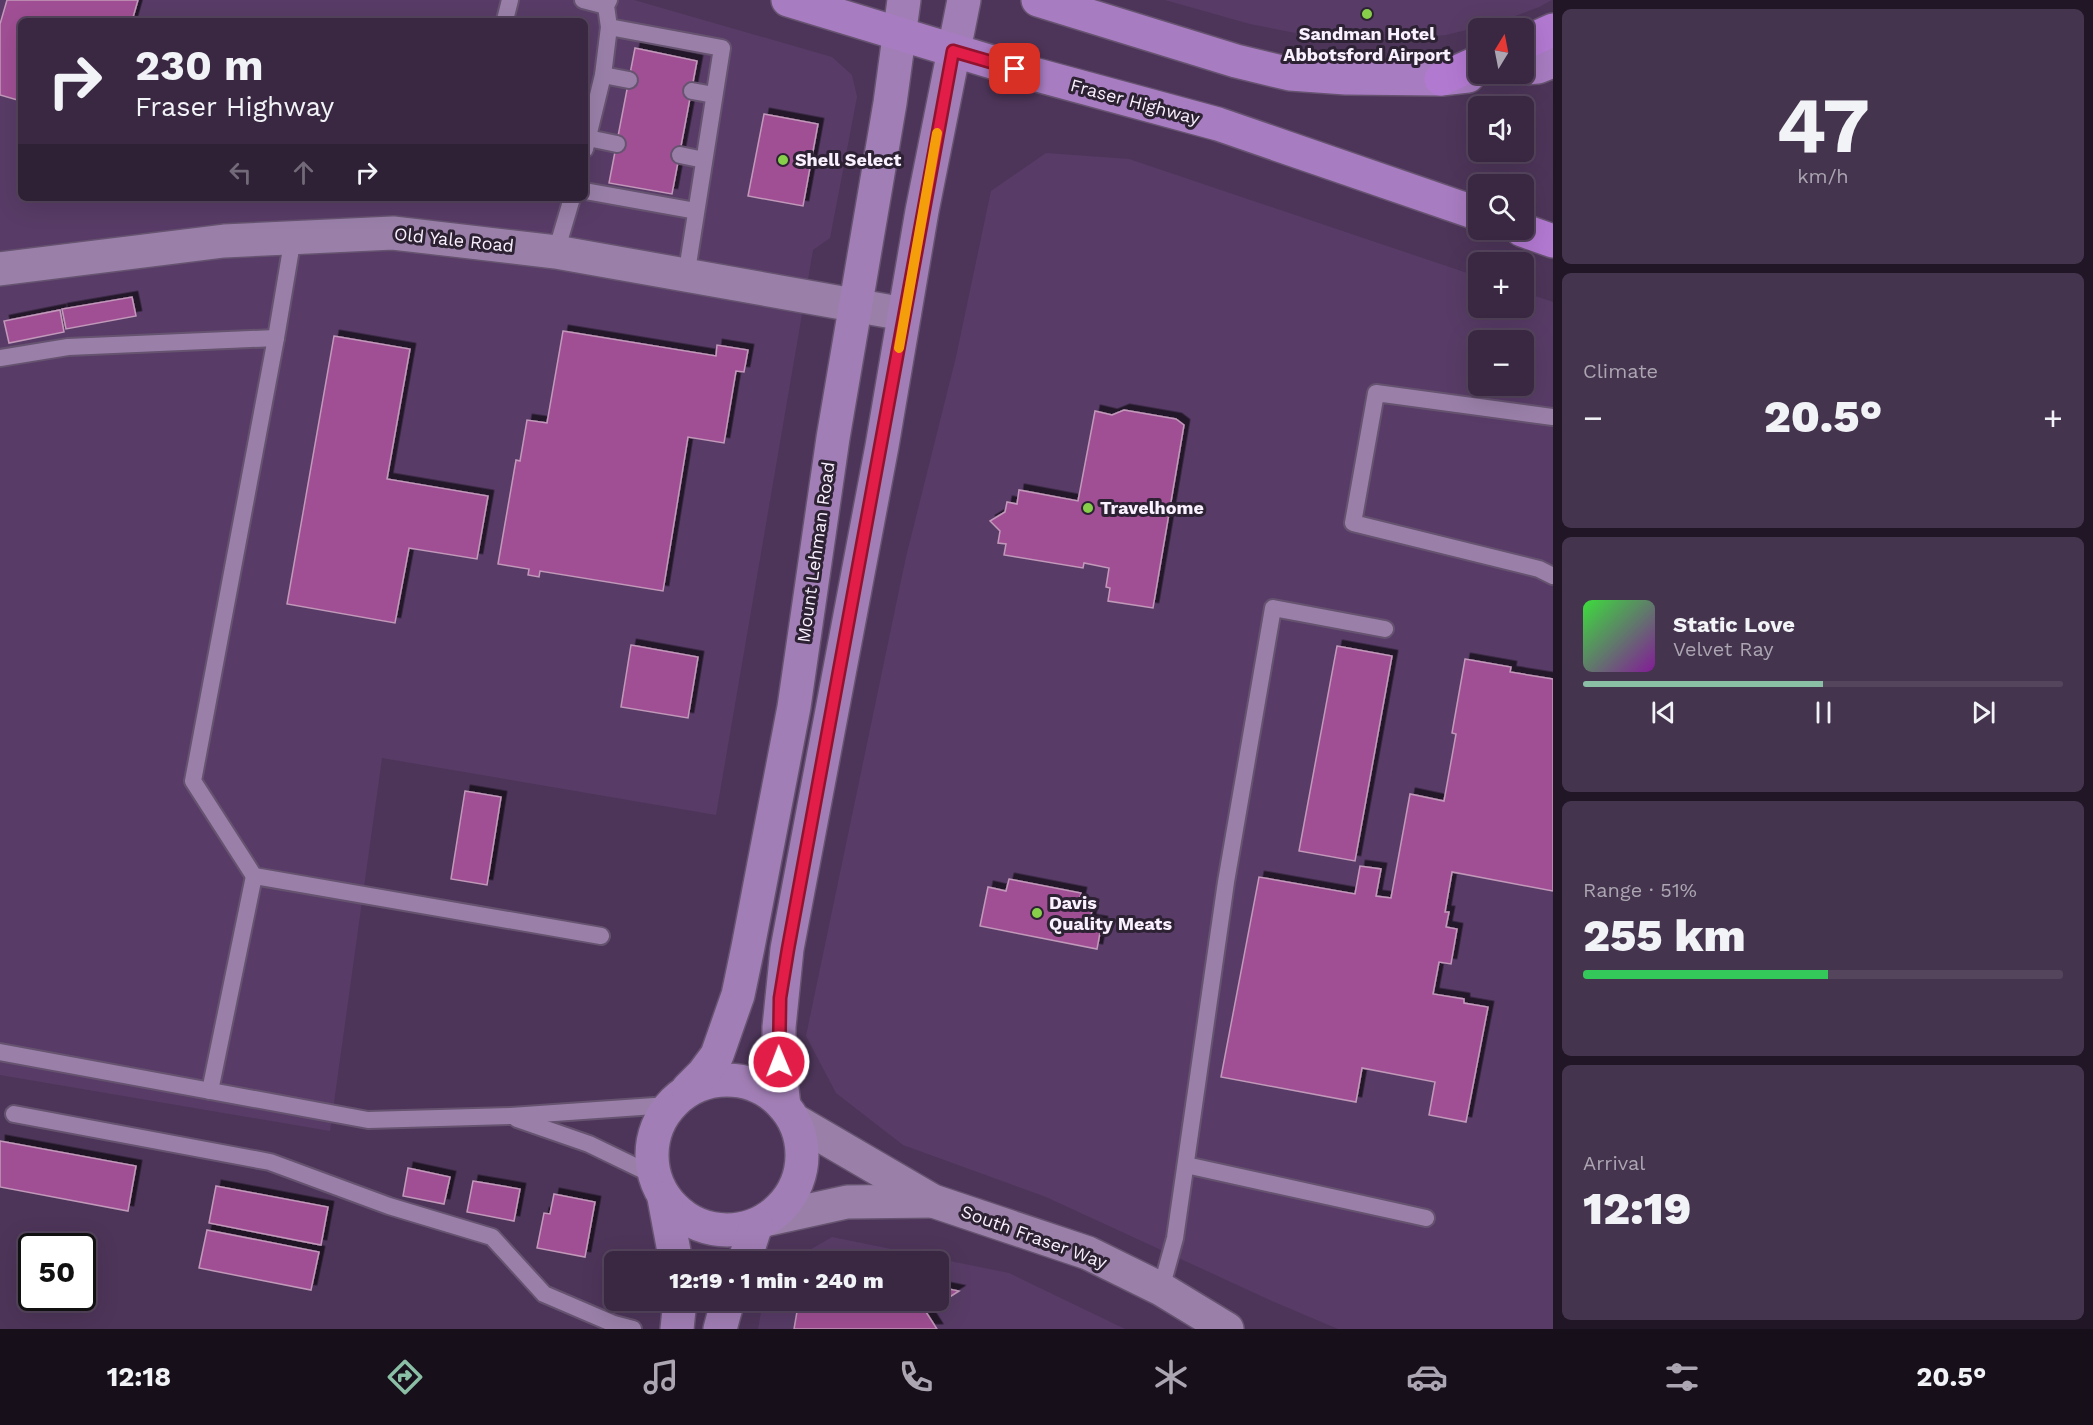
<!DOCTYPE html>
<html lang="en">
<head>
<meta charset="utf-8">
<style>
  :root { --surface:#3a2843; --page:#45344e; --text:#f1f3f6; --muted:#aba6b2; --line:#54445c; --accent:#8abfa5 }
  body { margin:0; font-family:"Work Sans",sans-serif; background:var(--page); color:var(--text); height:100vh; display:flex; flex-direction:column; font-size:22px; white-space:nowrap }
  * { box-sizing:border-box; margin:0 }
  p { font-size:20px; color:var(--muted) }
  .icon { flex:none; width:33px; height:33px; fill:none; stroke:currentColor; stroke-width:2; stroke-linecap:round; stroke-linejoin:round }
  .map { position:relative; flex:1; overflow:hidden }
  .panel { display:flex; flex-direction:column; gap:9px; padding:9px; background:#201625; width:540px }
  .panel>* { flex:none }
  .hud { position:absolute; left:18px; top:18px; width:570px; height:183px; border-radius:9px; box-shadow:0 6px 24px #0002,0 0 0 2px var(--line); background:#3a2843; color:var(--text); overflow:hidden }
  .needle { width:39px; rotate:10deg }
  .tools { position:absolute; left:1468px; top:18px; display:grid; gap:12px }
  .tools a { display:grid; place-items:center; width:66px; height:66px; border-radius:9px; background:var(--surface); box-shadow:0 6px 24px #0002,0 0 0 2px var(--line); font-size:30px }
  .speed { position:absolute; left:18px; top:1233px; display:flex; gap:12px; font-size:30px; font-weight:700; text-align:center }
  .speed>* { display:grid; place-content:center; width:78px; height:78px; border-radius:50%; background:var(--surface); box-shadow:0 6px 24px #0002,0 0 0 2px var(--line); line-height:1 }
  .speed .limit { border:3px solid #111; border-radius:9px; background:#fff; color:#111 }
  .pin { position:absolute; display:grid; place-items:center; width:51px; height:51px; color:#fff; margin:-26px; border-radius:12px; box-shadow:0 3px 9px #0006 }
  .me { position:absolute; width:66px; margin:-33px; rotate:359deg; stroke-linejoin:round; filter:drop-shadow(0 0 4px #0008) }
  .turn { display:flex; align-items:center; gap:21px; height:126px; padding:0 18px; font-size:27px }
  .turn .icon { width:78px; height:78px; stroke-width:2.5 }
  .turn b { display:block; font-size:42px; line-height:51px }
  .lanes { display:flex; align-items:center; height:57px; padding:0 18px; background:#0003; justify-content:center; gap:30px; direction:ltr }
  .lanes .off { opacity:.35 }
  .big { font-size:45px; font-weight:800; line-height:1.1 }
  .panel .tile { flex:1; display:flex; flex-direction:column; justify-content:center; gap:9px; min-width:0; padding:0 21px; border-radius:9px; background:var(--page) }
  .panel .dial { align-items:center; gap:0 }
  .dial b { font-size:78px; line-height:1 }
  .song { display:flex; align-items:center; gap:18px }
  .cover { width:72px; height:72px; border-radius:9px; background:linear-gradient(135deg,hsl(120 70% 55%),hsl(290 70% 35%)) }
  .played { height:6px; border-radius:3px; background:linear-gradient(90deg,var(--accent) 50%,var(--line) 50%) }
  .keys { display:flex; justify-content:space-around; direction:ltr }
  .heat { display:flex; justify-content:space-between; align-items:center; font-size:33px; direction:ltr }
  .charge { height:9px; border-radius:4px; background:linear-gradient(90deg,#34c759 51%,var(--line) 0) }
  .trip { position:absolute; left:604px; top:1251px; width:345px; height:60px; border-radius:9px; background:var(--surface); box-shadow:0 6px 24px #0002,0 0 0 2px var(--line); font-weight:800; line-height:60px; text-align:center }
  .tab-bar { display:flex; height:96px; justify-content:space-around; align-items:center; background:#17101b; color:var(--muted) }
  .tab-bar .icon { width:42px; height:42px }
  .tab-bar .on { color:var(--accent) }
  .tab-bar b { font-size:27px; color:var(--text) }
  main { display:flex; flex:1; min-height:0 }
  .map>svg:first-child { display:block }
  .built { fill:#583c67; fill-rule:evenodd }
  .building { fill:#a05094; stroke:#c299ba; stroke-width:1.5; filter:url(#shadow) }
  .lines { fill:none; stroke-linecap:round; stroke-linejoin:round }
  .service-casing { stroke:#665370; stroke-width:20 }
  .minor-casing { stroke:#665370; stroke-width:36 }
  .tertiary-casing { stroke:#665370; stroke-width:36 }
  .secondary-casing { stroke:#665370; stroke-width:36 }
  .primary-casing { stroke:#665370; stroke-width:36 }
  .motorway-casing { stroke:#665370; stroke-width:36 }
  .service { stroke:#9a80a9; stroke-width:16 }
  .minor { stroke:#9a80a9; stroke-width:33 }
  .tertiary { stroke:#9a80a9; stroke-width:33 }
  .secondary { stroke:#a17eb5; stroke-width:33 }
  .primary { stroke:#a87cc1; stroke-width:33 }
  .motorway { stroke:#b279d1; stroke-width:33 }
  .route-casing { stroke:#92132f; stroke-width:15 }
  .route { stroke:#e11d48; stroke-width:10 }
  .slow { stroke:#f59e0b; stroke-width:10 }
  .poi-dot { fill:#87cf4a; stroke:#2d2233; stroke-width:2 }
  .labels { text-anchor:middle; stroke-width:6; stroke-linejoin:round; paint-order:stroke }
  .poi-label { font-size:18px; font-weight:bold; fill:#faf1ff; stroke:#2d2233; text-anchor:start }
  .street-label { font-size:18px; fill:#faf1ff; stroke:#2d2233 }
</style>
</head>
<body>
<main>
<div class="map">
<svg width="1553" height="1329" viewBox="0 0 1553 1329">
  <defs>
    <filter id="shadow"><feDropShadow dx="5.5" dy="-5.5" stdDeviation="0" flood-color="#0009"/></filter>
  </defs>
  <rect width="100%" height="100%" fill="#4d3559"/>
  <g class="built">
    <path d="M0,0H634L832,57L852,75L857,97L830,238L813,250L716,815L382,758L330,1131L0,1075ZM21,21H585V198H21Z"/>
    <polygon points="1165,0 1552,0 1539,7 1499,22 1446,35 1375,40 1311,36 1250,24"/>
    <path d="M1046,153L1129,159L1479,277V308H1524V292L1553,302V1329H1338L1272,1301L1046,1197L903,1145L836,1093L806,1036L906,557L956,357L991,191ZM1479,340H1524V386H1479Z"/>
    <polygon points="832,1237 1009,1273 1125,1329 758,1329 763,1301 939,1300 939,1262 791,1261"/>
  </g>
  <g class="building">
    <polygon points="7,0 138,0 132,21 21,21 21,101 0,95 0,24"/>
    <polygon points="635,48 697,61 672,194 609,183"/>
    <polygon points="764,114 818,124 803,206 748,196"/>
    <polygon points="132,297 136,316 66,329 62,309"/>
    <polygon points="60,310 64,332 9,343 4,321"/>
    <polygon points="563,331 716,356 717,345 748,350 744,372 736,371 724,443 688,437 663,591 540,571 539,577 528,575 529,569 498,564 516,460 520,461 527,420 547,423"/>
    <polygon points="334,336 410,349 387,479 488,496 477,559 409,548 395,623 287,604"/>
    <polygon points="1124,410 1176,419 1184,425 1153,608 1108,601 1110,588 1106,587 1109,568 1084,563 1083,568 1004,555 1006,544 998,543 1000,531 990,521 1005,512 1007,502 1017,504 1019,490 1078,501 1095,411 1112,415"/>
    <polygon points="631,645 698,657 688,718 621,707"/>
    <polygon points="1337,646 1392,656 1355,861 1299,851"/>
    <polygon points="1465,659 1511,667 1510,672 1553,679 1553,891 1452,872 1445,912 1449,912 1446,927 1457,929 1451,964 1439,962 1433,994 1464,999 1464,1003 1488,1007 1466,1122 1429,1115 1435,1082 1362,1068 1356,1102 1221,1077 1259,877 1355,894 1360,866 1381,869 1376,896 1391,898 1410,794 1444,801 1456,734 1452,733"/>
    <polygon points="465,791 501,797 487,885 451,879"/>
    <polygon points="1009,879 1081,893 1079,902 1093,905 1090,920 1102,922 1097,949 980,926 988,887 1006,891"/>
    <polygon points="0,1141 136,1166 128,1211 0,1187"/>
    <polygon points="408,1168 450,1177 444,1204 403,1196"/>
    <polygon points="473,1181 520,1189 514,1221 467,1212"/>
    <polygon points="216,1186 328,1207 321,1245 209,1223"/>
    <polygon points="554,1194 595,1202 585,1257 537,1248 544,1213 550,1214"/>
    <polygon points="207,1230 319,1252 311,1290 199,1268"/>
    <polygon points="939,1287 959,1291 926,1312 937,1329 794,1329 799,1300 939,1300"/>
  </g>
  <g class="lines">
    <defs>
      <g id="service">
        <polyline points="583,0 606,6"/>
        <polyline points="505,20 510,0"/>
        <polyline points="609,27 722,48 686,277"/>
        <polyline points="603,75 629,80"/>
        <polyline points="692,91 714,95"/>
        <polyline points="588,138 617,144"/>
        <polyline points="585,149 603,75 609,27 606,6 609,0"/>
        <polyline points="680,155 704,160"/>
        <polyline points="585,191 696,211"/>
        <polyline points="556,252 572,198"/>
        <polyline points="276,338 293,237"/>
        <polyline points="0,358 68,347 276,338 193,781 254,876 601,936"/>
        <polyline points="1553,417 1376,393 1353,523 1539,569 1553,576"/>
        <polyline points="0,1052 368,1120 511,1116 669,1105"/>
        <polyline points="210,1091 254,876"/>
        <polyline points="14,1114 270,1162 389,1206 492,1237 544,1294 614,1324 633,1329"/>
        <polyline points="517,1119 589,1144 653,1175"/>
        <polyline points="1186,1165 1426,1218"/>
        <polyline points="1161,1289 1175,1238 1226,882 1273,608 1385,629"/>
      </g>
      <polyline id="minor" points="0,269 224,241 393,233 556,252 904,314"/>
      <g id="tertiary">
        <polyline points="794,1120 933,1201 1088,1253 1161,1289 1227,1329"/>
        <polyline points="765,1220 847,1202 933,1201"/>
      </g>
      <g id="secondary">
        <circle cx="727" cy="1155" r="75"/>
        <polyline points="688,1089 703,1074 717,1055 738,995 748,947 794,707 833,438 890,103 904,0"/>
        <polyline points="784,1106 779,1062 779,1027 787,949 882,446 922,211 964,0"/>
        <polyline points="664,1198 676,1262"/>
        <polyline points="744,1262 756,1225"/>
        <polyline points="677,1329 680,1300"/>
        <polyline points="720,1329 728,1300"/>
      </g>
      <g id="primary">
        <polyline points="788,0 1015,69 1218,124 1479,214"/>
        <polyline points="1038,0 1236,61 1290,74 1346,78 1441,79 1468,76"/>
        <polyline points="1524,68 1538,67 1553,61"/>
      </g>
      <g id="motorway">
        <polyline points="1524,43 1553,30"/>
        <polyline points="1441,79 1479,62"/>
        <polyline points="1522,230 1553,241"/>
      </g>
    </defs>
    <use href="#service" class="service-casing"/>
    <use href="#minor" class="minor-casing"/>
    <use href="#tertiary" class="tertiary-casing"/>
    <use href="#secondary" class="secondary-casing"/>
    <use href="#primary" class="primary-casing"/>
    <use href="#motorway" class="motorway-casing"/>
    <use href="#service" class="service"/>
    <use href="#minor" class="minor"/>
    <use href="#tertiary" class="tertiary"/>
    <use href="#secondary" class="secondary"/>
    <use href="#primary" class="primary"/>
    <use href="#motorway" class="motorway"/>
  </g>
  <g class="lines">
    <defs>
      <polyline id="route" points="779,1062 780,998 788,949 953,51 1015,69"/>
    </defs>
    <use href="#route" class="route-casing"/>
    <use href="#route" class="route"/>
    <polyline class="slow" points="899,348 937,133"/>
  </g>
  <g class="poi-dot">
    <circle cx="1367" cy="14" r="6"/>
    <circle cx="783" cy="160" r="6"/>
    <circle cx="1088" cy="508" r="6"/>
    <circle cx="1037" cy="913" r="6"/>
  </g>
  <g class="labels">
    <g class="poi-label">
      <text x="1367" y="40" text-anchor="middle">Sandman Hotel<tspan x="1367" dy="21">Abbotsford Airport</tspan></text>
      <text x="795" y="166">Shell Select</text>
      <text x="1100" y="514">Travelhome</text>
      <text x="1049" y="909">Davis<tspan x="1049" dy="21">Quality Meats</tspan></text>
    </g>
    <g class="street-label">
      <text transform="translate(1135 102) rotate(15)" y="6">Fraser Highway</text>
      <text transform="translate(454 240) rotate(6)" y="6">Old Yale Road</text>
      <text transform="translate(816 552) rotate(-82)" y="6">Mount Lehman Road</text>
      <text transform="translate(1034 1237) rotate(20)" y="6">South Fraser Way</text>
    </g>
  </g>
</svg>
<div class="tools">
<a><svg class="needle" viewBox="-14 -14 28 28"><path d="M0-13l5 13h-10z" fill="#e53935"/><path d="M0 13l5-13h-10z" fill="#aba6b2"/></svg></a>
<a><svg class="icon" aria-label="sound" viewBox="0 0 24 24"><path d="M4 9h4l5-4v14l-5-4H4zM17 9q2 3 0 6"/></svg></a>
<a><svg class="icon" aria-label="search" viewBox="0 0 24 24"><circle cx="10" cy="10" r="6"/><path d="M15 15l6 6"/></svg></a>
<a>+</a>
<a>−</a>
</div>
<div class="speed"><div class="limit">50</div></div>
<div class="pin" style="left:1015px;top:69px;background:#d93025"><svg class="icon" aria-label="arrive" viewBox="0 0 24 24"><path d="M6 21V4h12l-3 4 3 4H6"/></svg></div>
<svg class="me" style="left:779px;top:1062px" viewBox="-20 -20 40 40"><circle r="17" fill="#e11d48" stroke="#fff" stroke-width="3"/><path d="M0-11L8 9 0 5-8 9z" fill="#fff"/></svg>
<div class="trip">12:19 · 1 min · 240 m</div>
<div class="hud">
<div class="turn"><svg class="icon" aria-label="right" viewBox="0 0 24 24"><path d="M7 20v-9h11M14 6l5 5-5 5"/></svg><div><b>230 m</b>Fraser Highway</div></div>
<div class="lanes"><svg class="icon off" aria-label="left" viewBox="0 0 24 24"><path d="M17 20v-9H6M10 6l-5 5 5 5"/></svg><svg class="icon off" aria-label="ahead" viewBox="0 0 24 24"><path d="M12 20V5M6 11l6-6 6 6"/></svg><svg class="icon" aria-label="right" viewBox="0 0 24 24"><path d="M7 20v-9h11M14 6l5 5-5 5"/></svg></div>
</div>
</div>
<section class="panel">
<div class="tile dial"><b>47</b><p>km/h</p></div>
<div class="tile"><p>Climate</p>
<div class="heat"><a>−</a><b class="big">20.5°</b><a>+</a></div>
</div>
<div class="tile">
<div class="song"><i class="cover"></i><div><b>Static Love</b><p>Velvet Ray</p></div></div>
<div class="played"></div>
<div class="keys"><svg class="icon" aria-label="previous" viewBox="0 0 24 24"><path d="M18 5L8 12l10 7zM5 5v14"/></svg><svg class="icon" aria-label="pause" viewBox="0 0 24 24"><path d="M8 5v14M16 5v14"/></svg><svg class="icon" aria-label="next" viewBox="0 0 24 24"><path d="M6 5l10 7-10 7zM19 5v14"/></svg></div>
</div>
<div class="tile"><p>Range · 51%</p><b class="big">255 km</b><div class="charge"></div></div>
<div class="tile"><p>Arrival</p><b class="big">12:19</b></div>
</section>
</main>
<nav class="tab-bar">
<b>12:18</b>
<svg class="icon on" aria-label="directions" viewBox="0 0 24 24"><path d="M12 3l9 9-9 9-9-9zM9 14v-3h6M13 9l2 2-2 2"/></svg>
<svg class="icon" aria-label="music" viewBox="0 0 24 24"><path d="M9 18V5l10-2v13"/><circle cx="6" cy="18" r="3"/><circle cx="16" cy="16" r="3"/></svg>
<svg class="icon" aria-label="phone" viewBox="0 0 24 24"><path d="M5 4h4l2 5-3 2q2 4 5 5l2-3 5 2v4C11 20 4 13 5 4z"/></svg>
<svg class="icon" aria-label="climate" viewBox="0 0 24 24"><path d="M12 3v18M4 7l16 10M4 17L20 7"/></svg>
<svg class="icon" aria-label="car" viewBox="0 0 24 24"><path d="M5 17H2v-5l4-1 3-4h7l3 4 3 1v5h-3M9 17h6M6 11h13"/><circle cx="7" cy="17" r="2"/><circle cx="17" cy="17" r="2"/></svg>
<svg class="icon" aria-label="filters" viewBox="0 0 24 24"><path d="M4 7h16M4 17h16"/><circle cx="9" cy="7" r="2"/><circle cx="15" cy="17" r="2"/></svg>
<b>20.5°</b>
</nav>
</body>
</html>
